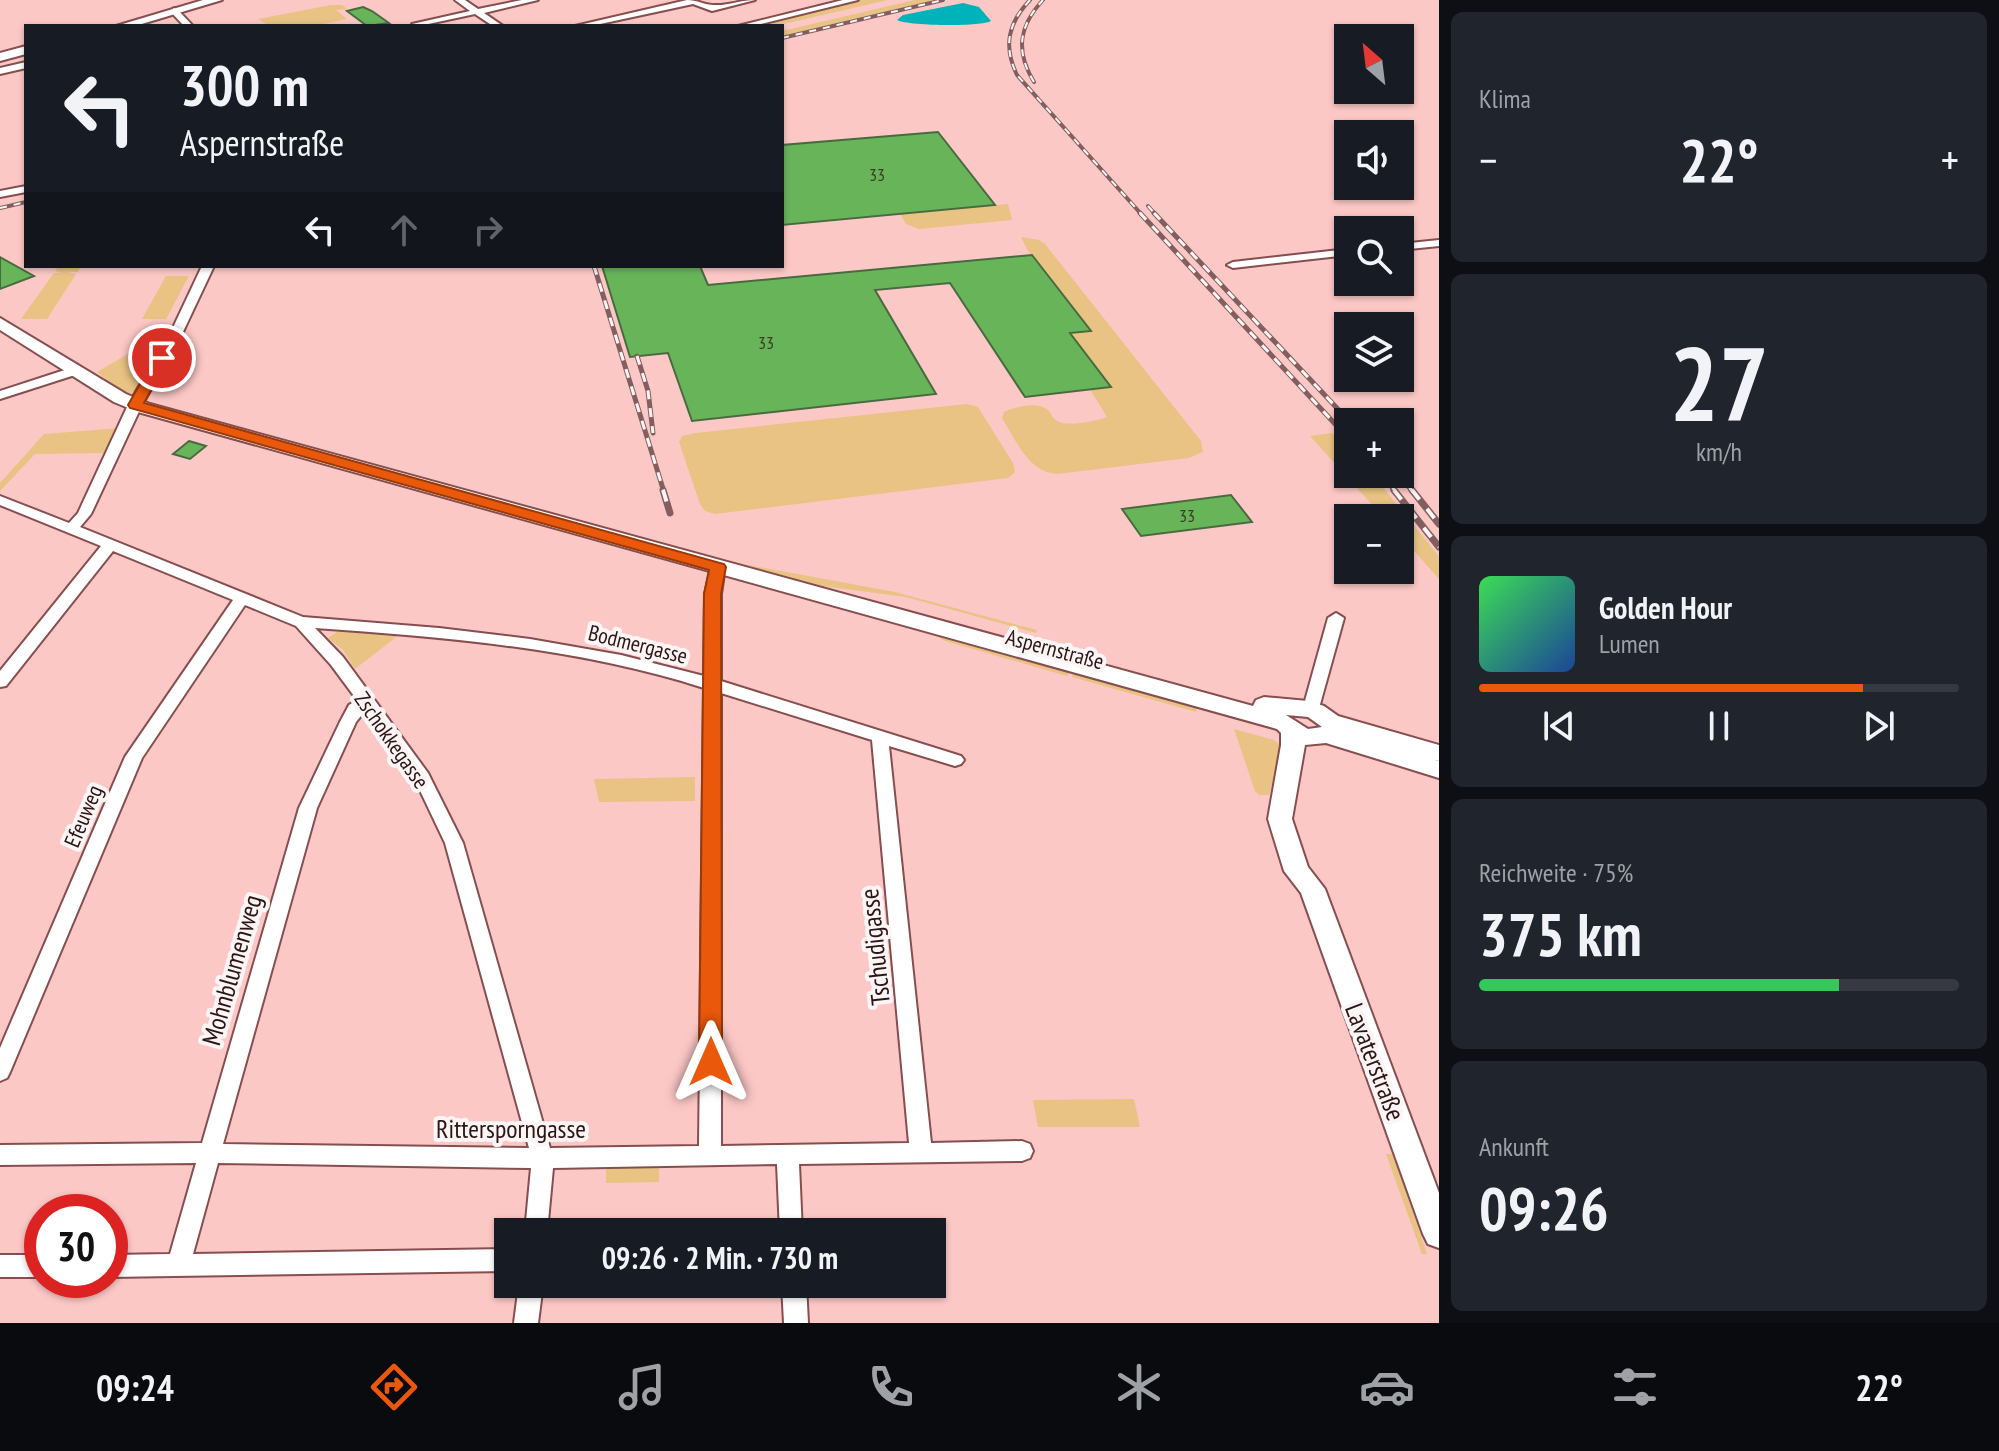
<!DOCTYPE html>
<html lang="de">
<head>
<meta charset="utf-8">
<style>
  :root { --surface:#171b24; --page:#20242c; --text:#f1f3f6; --muted:#9ea1a6; --line:#363941; --accent:#ea580c }
  body { margin:0; font-family:"PT Sans Narrow",sans-serif; background:var(--page); color:var(--text); height:100vh; display:flex; flex-direction:column; font-size:30px; white-space:nowrap }
  * { box-sizing:border-box; margin:0 }
  p { font-size:26px; color:var(--muted) }
  .icon { flex:none; width:44px; height:44px; fill:none; stroke:currentColor; stroke-width:2; stroke-linecap:round; stroke-linejoin:round }
  .map { position:relative; flex:1; overflow:hidden }
  .details { display:flex; flex-direction:column; gap:12px; padding:12px; background:#0d0f14; width:560px }
  .details>* { flex:none }
  .banner { position:absolute; left:24px; top:24px; width:760px; height:244px; border-radius:0px; box-shadow:0 2px 6px #0004; background:#171b24; color:var(--text); overflow:hidden }
  .needle { width:52px; rotate:332deg }
  .buttons { position:absolute; left:1334px; top:24px; display:grid; gap:16px }
  .buttons a { display:grid; place-items:center; width:80px; height:80px; border-radius:0px; background:var(--surface); box-shadow:0 2px 6px #0004; font-size:40px }
  .speed { position:absolute; left:24px; top:1194px; display:flex; gap:16px; font-size:40px; font-weight:700; text-align:center }
  .speed>* { display:grid; place-content:center; width:104px; height:104px; border-radius:50%; background:var(--surface); box-shadow:0 2px 6px #0004; line-height:1 }
  .speed .limit { border:12px solid #d22; background:#fff; color:#111 }
  .pin { position:absolute; display:grid; place-items:center; width:68px; height:68px; color:#fff; margin:-34px; border:4px solid #fff; border-radius:50%; box-shadow:0 2px 8px #0007 }
  .me { position:absolute; width:88px; margin:-44px; rotate:0deg; stroke-linejoin:round; filter:drop-shadow(0 0 6px #0008) }
  .turn { display:flex; align-items:center; gap:28px; height:168px; padding:0 24px; font-size:36px }
  .turn .icon { width:104px; height:104px; stroke-width:2.5 }
  .turn b { display:block; font-size:56px; line-height:68px }
  .lanes { display:flex; align-items:center; height:76px; padding:0 24px; background:#0003; justify-content:center; gap:40px; direction:ltr }
  .lanes .off { opacity:.35 }
  .big { font-size:60px; font-weight:700; line-height:1.1 }
  .details .widget { flex:1; display:flex; flex-direction:column; justify-content:center; gap:12px; min-width:0; padding:0 28px; border-radius:12px; background:var(--page) }
  .details .dial { align-items:center; gap:0 }
  .dial b { font-size:104px; line-height:1 }
  .song { display:flex; align-items:center; gap:24px }
  .cover { width:96px; height:96px; border-radius:12px; background:linear-gradient(135deg,hsl(130 70% 55%),hsl(220 70% 35%)) }
  .played { height:8px; border-radius:4px; background:linear-gradient(90deg,var(--accent) 80%,var(--line) 80%) }
  .keys { display:flex; justify-content:space-around; direction:ltr }
  .heat { display:flex; justify-content:space-between; align-items:center; font-size:44px; direction:ltr }
  .charge { height:12px; border-radius:6px; background:linear-gradient(90deg,#34c759 75%,var(--line) 0) }
  .trip { position:absolute; left:494px; top:1218px; width:452px; height:80px; border-radius:0px; background:var(--surface); box-shadow:0 2px 6px #0004; font-weight:700; line-height:80px; text-align:center }
  .tab-bar { display:flex; height:128px; justify-content:space-around; align-items:center; background:#090b0e; color:var(--muted) }
  .tab-bar .icon { width:56px; height:56px }
  .tab-bar .on { color:var(--accent) }
  .tab-bar b { font-size:36px; color:var(--text) }
  main { display:flex; flex:1; min-height:0 }
  .map>svg:first-child { display:block }
  .green { fill:#e8c383 }
  .water { fill:#00b2ba }
  .building { fill:#68b559; stroke:#486a41; stroke-width:2 }
  .lines { fill:none; stroke-linecap:round; stroke-linejoin:round }
  .street-casing { stroke:#864e4e; stroke-width:4 }
  .secondary-casing { stroke:#864e4e; stroke-width:4 }
  .street { fill:#fff; fill-rule:evenodd }
  .secondary { fill:#fff; fill-rule:evenodd }
  .rail-far2-casing { stroke:#825f5e; stroke-width:4 }
  .rail-far1-casing { stroke:#825f5e; stroke-width:5 }
  .rail-casing { stroke:#825f5e; stroke-width:7 }
  .rail-far2 { stroke:#fcf5f5; stroke-width:2; stroke-dasharray:7; stroke-linecap:butt }
  .rail-far1 { stroke:#fcf5f5; stroke-width:3; stroke-dasharray:9; stroke-linecap:butt }
  .rail { stroke:#fcf5f5; stroke-width:4; stroke-dasharray:12; stroke-linecap:butt }
  .route { fill:#ea580c; stroke:#983908; stroke-width:2 }
  .labels { text-anchor:middle; stroke-width:8; stroke-linejoin:round; paint-order:stroke }
  .number-label { font-size:18px; fill:#3b3d26 }
  .street-label { font-size:22px; fill:#2c1515; stroke:#fcf5f5 }
  .near-street-label { font-size:26px; fill:#2c1515; stroke:#fcf5f5 }
</style>
</head>
<body>
<main>
<div class="map">
<svg width="1439" height="1323" viewBox="0 0 1439 1323">
  <rect width="100%" height="100%" fill="#fcc8c6"/>
  <g class="green">
    <polygon points="861,0 888,0 775,26 747,26"/>
    <polygon points="915,0 935,0 782,36 782,31"/>
    <path d="M331,5H342L347,9L336,10L347,19C322,24 279,36 258,19Z"/>
    <polygon points="1008,204 1012,220 919,229 906,224 900,214"/>
    <path d="M1021,237L1039,240L1045,244L1201,441L1203,452L1189,458L1057,474C1028,472 1016,440 1002,418L1004,412C1015,407 1037,401 1048,410C1052,414 1051,417 1056,420C1065,428 1097,421 1107,417L1090,389L1070,333L1090,330L1028,251Z"/>
    <polygon points="59,266 81,266 78,272 68,272 76,274 47,319 21,319 54,273 61,273 55,271"/>
    <polygon points="166,276 189,276 166,319 142,319"/>
    <path d="M152,340L163,341C159,359 146,391 126,395L97,372Z"/>
    <polygon points="967,404 978,407 1013,463 1015,472 1008,478 715,514 705,511 700,504 679,442 682,436 695,433"/>
    <polygon points="121,428 106,453 35,454 0,491 0,483 44,434"/>
    <polygon points="1332,433 1348,449 1348,474 1372,474 1434,550 1439,557 1439,579 1400,535 1400,518 1384,518 1310,436"/>
    <polygon points="726,561 895,592 1037,630 1036,633 906,597 800,583 725,563"/>
    <polygon points="340,630 400,634 355,669 343,650 328,638"/>
    <polygon points="936,634 1070,671 1067,676 942,640"/>
    <polygon points="1074,672 1197,707 1196,712 1072,677"/>
    <polygon points="1234,729 1274,740 1282,746 1269,795 1259,795 1255,791"/>
    <polygon points="695,777 695,801 599,802 594,779"/>
    <polygon points="1134,1099 1140,1127 1038,1127 1033,1100"/>
    <polygon points="1386,1154 1393,1154 1427,1254 1422,1254"/>
    <polygon points="659,1166 659,1182 606,1183 606,1167"/>
  </g>
  <path class="water" d="M963,3L979,7L991,21C980,27 908,26 897,20L903,15Z"/>
  <g class="building">
    <polygon points="363,7 372,11 389,23 367,26 347,11"/>
    <polygon points="938,132 995,205 782,225 782,145"/>
    <polygon points="1032,255 1091,331 1070,333 1111,387 1025,397 950,283 875,290 936,394 692,421 668,353 630,357 602,266 700,266 708,285"/>
    <polygon points="0,257 34,276 0,289"/>
    <polygon points="189,441 206,446 190,459 173,454"/>
    <polygon points="1231,495 1252,522 1141,536 1122,509"/>
  </g>
  <g class="lines">
    <defs>
      <g id="street">
        <polygon points="455,0 465,0 478,9 522,0 538,0 484,13 503,26 493,26 475,14 419,26 412,24 470,11"/>
        <path d="M687,0C697,0 705,5 714,5C727,6 741,0 755,0L712,11L693,4L591,26H575Z"/>
        <polygon points="843,0 858,0 753,26 738,26"/>
        <polygon points="174,8 177,9 193,26 184,26 170,11"/>
        <polygon points="26,62 26,68 0,74 0,68"/>
        <polygon points="26,186 26,192 0,197 0,191"/>
        <polygon points="1439,240 1439,246 1400,250 1400,244"/>
        <polygon points="1348,249 1348,255 1233,268 1227,265 1233,262"/>
        <path d="M202,266H214L182,334L142,405L91,514L80,527L303,617L439,628L530,639L621,655L704,676L705,594L711,567L713,564H723L725,567L721,594V681L961,756L964,760L961,764L955,766L889,746L931,1143L1022,1141L1030,1144L1033,1151L1030,1158L1022,1161L799,1164L802,1232H780L777,1164L553,1168L547,1232H525L531,1168L218,1163L193,1254L508,1249V1271L110,1277V1255L170,1254L196,1163L0,1165V1145L202,1143L299,808L340,722L349,705L357,700L331,665L296,626L245,605L142,758L10,1072L7,1078L0,1081V1048L125,757L233,600L113,551L6,686L0,687V671L101,546L0,505V496L69,523L78,513L128,405L170,334ZM315,628C446,637 579,648 704,688L699,1146L550,1148L463,843L428,773L343,657ZM721,693L872,740L909,1143L721,1146ZM365,711L415,780L445,843L529,1148L223,1144L317,808L356,722Z"/>
        <polygon points="77,366 83,370 81,373 0,399 0,391"/>
        <polygon points="1336,613 1344,618 1319,708 1311,714 1303,708 1328,618"/>
        <rect x="0" y="1255" width="42" height="22"/>
        <polygon points="519,1284 543,1284 538,1323 514,1323"/>
        <polygon points="782,1284 806,1284 808,1323 784,1323"/>
      </g>
      <g id="secondary">
        <polygon points="203,0 222,0 135,26 116,26"/>
        <polygon points="26,46 26,54 0,61 0,53"/>
        <path d="M0,318L126,394L150,404L1253,706L1256,700L1264,697L1308,701L1324,706L1338,716L1439,745V761L1428,758L1439,761V778L1326,743L1305,745L1292,819L1308,867L1325,889L1439,1193V1248L1428,1244L1423,1234L1301,893L1284,871L1268,819L1281,745V733L1277,729L138,412L114,402L0,330ZM1286,715L1308,717L1322,727L1308,729Z"/>
      </g>
    </defs>
    <use href="#street" class="street-casing"/>
    <use href="#secondary" class="secondary-casing"/>
    <use href="#street" class="street"/>
    <use href="#secondary" class="secondary"/>
    <defs>
      <g id="rail-far2">
        <path d="M1030,0C1008,23 1003,46 1017,75L1142,215"/>
        <polyline points="782,38 943,0"/>
        <path d="M1034,82C1015,51 1019,26 1043,0"/>
        <polyline points="1148,206 1156,215"/>
        <polyline points="0,208 26,202"/>
      </g>
      <g id="rail-far1">
        <polyline points="1140,213 1348,438"/>
        <polyline points="1154,213 1350,422"/>
        <polyline points="594,266 664,492"/>
        <polyline points="637,356 648,391 653,433"/>
        <polyline points="1381,474 1396,492"/>
        <polyline points="1398,474 1413,492"/>
      </g>
      <g id="rail">
        <polyline points="663,490 670,513"/>
        <polyline points="1394,490 1439,547"/>
        <polyline points="1412,490 1439,524"/>
      </g>
    </defs>
    <use href="#rail-far2" class="rail-far2-casing"/>
    <use href="#rail-far1" class="rail-far1-casing"/>
    <use href="#rail" class="rail-casing"/>
    <use href="#rail-far2" class="rail-far2"/>
    <use href="#rail-far1" class="rail-far1"/>
    <use href="#rail" class="rail"/>
  </g>
  <polygon class="route" points="162,354 169,358 144,403 724,564 726,567 721,594 722,1062 719,1069 711,1072 702,1069 699,1062 704,594 709,570 130,408 128,405 155,358"/>
  <g class="labels">
    <g class="number-label">
      <text x="877" y="181">33</text>
      <text x="766" y="349">33</text>
      <text x="1187" y="522">33</text>
    </g>
    <g class="street-label">
      <text transform="translate(638 644) rotate(14)" y="8">Bodmergasse</text>
      <text transform="translate(1055 649) rotate(15)" y="8">Aspernstraße</text>
      <text transform="translate(392 740) rotate(55)" y="8">Zschokkegasse</text>
      <text transform="translate(83 816) rotate(-67)" y="8">Efeuweg</text>
    </g>
    <g class="near-street-label">
      <text transform="translate(875 947) rotate(-96)" y="9">Tschudigasse</text>
      <text transform="translate(232 970) rotate(-74)" y="9">Mohnblumenweg</text>
      <text transform="translate(1375 1062) rotate(69)" y="9">Lavaterstraße</text>
      <text x="511" y="1138">Rittersporngasse</text>
    </g>
  </g>
</svg>
<div class="buttons">
<a><svg class="needle" viewBox="-14 -14 28 28"><path d="M0-13l5 13h-10z" fill="#e53935"/><path d="M0 13l5-13h-10z" fill="#9ea1a6"/></svg></a>
<a><svg class="icon" aria-label="sound" viewBox="0 0 24 24"><path d="M4 9h4l5-4v14l-5-4H4zM17 9q2 3 0 6"/></svg></a>
<a><svg class="icon" aria-label="search" viewBox="0 0 24 24"><circle cx="10" cy="10" r="6"/><path d="M15 15l6 6"/></svg></a>
<a><svg class="icon" aria-label="layers" viewBox="0 0 24 24"><path d="M12 4l9 5-9 5-9-5zM3 14l9 5 9-5"/></svg></a>
<a>+</a>
<a>−</a>
</div>
<div class="speed"><div class="limit">30</div></div>
<div class="pin" style="left:162px;top:358px;background:#d93025"><svg class="icon" aria-label="arrive" viewBox="0 0 24 24"><path d="M6 21V4h12l-3 4 3 4H6"/></svg></div>
<svg class="me" style="left:711px;top:1062px" viewBox="-20 -20 40 40"><path d="M0-17L14 15 0 8-14 15z" fill="#ea580c" stroke="#fff" stroke-width="4"/></svg>
<div class="trip">09:26 · 2 Min. · 730 m</div>
<div class="banner">
<div class="turn"><svg class="icon" aria-label="left" viewBox="0 0 24 24"><path d="M17 20v-9H6M10 6l-5 5 5 5"/></svg><div><b>300 m</b>Aspernstraße</div></div>
<div class="lanes"><svg class="icon" aria-label="left" viewBox="0 0 24 24"><path d="M17 20v-9H6M10 6l-5 5 5 5"/></svg><svg class="icon off" aria-label="ahead" viewBox="0 0 24 24"><path d="M12 20V5M6 11l6-6 6 6"/></svg><svg class="icon off" aria-label="right" viewBox="0 0 24 24"><path d="M7 20v-9h11M14 6l5 5-5 5"/></svg></div>
</div>
</div>
<section class="details">
<div class="widget"><p>Klima</p>
<div class="heat"><a>−</a><b class="big">22°</b><a>+</a></div>
</div>
<div class="widget dial"><b>27</b><p>km/h</p></div>
<div class="widget">
<div class="song"><i class="cover"></i><div><b>Golden Hour</b><p>Lumen</p></div></div>
<div class="played"></div>
<div class="keys"><svg class="icon" aria-label="previous" viewBox="0 0 24 24"><path d="M18 5L8 12l10 7zM5 5v14"/></svg><svg class="icon" aria-label="pause" viewBox="0 0 24 24"><path d="M8 5v14M16 5v14"/></svg><svg class="icon" aria-label="next" viewBox="0 0 24 24"><path d="M6 5l10 7-10 7zM19 5v14"/></svg></div>
</div>
<div class="widget"><p>Reichweite · 75%</p><b class="big">375 km</b><div class="charge"></div></div>
<div class="widget"><p>Ankunft</p><b class="big">09:26</b></div>
</section>
</main>
<nav class="tab-bar">
<b>09:24</b>
<svg class="icon on" aria-label="directions" viewBox="0 0 24 24"><path d="M12 3l9 9-9 9-9-9zM9 14v-3h6M13 9l2 2-2 2"/></svg>
<svg class="icon" aria-label="music" viewBox="0 0 24 24"><path d="M9 18V5l10-2v13"/><circle cx="6" cy="18" r="3"/><circle cx="16" cy="16" r="3"/></svg>
<svg class="icon" aria-label="phone" viewBox="0 0 24 24"><path d="M5 4h4l2 5-3 2q2 4 5 5l2-3 5 2v4C11 20 4 13 5 4z"/></svg>
<svg class="icon" aria-label="climate" viewBox="0 0 24 24"><path d="M12 3v18M4 7l16 10M4 17L20 7"/></svg>
<svg class="icon" aria-label="car" viewBox="0 0 24 24"><path d="M5 17H2v-5l4-1 3-4h7l3 4 3 1v5h-3M9 17h6M6 11h13"/><circle cx="7" cy="17" r="2"/><circle cx="17" cy="17" r="2"/></svg>
<svg class="icon" aria-label="filters" viewBox="0 0 24 24"><path d="M4 7h16M4 17h16"/><circle cx="9" cy="7" r="2"/><circle cx="15" cy="17" r="2"/></svg>
<b>22°</b>
</nav>
</body>
</html>
